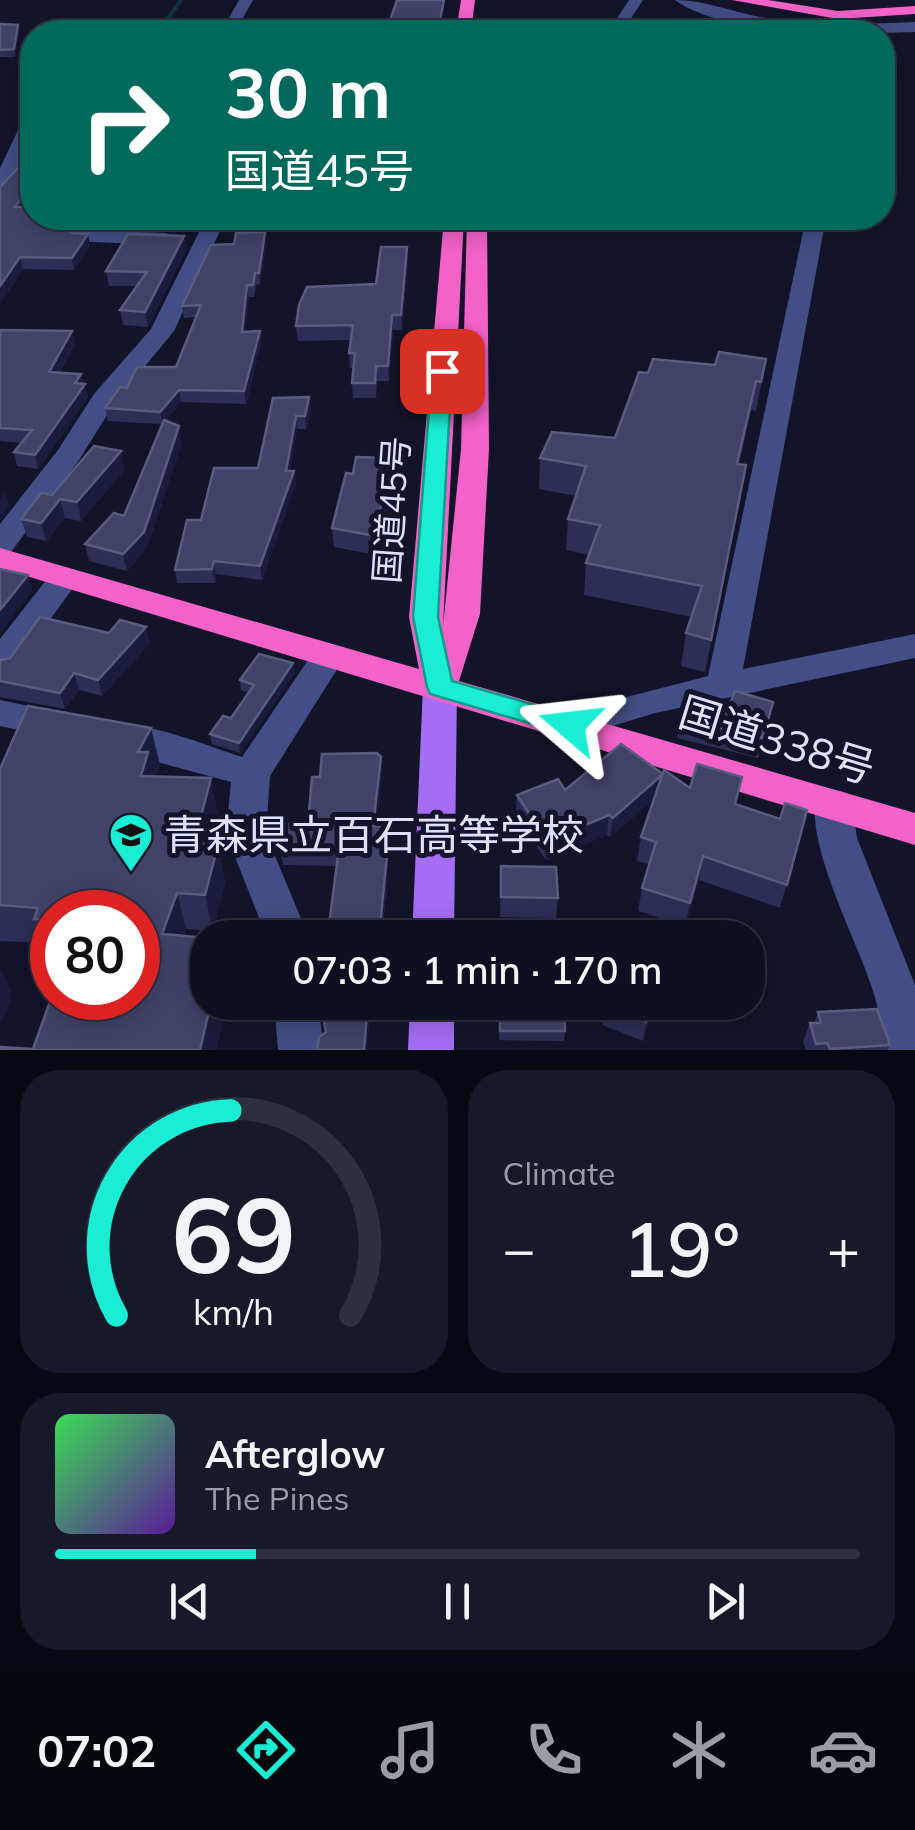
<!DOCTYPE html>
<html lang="en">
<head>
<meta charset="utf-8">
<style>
  :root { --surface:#0e0f20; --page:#171829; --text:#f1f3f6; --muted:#9b9ca5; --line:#2e2f3e; --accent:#19eed4 }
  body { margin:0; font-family:Mulish,"Noto Sans JP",sans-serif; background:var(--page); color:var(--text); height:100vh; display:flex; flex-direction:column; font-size:38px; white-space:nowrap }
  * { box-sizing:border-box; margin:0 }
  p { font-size:32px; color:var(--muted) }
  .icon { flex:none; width:55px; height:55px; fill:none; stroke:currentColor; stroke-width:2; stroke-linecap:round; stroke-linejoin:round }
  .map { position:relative; height:1050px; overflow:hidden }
  .sheet { display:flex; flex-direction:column; gap:20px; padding:20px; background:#080812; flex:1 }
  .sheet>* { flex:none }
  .banner { position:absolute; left:20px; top:20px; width:875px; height:210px; border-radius:40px; box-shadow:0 5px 25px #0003,0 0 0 2px var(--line); background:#00695c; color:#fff; overflow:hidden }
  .speed { position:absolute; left:30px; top:890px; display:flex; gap:20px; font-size:50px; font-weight:700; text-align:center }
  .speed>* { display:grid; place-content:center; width:130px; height:130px; border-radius:50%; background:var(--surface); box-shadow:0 5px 25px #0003,0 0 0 2px var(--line); line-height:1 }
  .speed .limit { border:15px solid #d22; background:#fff; color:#111 }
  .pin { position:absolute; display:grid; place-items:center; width:85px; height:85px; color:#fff; margin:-42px; border-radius:20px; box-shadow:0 5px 15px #0006 }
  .me { position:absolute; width:110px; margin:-55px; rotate:287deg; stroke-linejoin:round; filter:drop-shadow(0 0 8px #0008) }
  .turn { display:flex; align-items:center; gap:35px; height:210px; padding:0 40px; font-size:45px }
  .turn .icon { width:130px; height:130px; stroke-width:2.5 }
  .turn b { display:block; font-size:70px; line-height:85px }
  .big { font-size:75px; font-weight:600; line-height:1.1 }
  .sheet .widget { flex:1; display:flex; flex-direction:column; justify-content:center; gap:15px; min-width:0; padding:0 35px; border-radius:40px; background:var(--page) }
  .sheet .dial { align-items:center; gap:0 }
  .dial svg { height:260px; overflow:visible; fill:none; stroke:var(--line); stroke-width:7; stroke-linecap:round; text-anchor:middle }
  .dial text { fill:var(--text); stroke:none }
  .song { display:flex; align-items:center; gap:30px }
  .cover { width:120px; height:120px; border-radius:15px; background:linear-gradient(135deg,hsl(130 70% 55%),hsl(270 70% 35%)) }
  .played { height:10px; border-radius:5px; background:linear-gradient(90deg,var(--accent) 25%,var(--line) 25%) }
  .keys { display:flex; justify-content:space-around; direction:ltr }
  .heat { display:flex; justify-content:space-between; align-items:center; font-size:55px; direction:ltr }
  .sheet .tiles { flex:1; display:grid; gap:20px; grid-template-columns:1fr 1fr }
  .widget:last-child { grid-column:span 2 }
  .trip { position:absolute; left:190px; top:920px; width:575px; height:100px; border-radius:40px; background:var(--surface); box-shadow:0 5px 25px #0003,0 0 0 2px var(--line); font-weight:600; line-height:100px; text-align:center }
  .dock { display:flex; height:160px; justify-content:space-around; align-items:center; background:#06060d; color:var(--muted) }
  .dock .icon { width:70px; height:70px }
  .dock .selected { color:var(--accent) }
  .dock b { font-size:45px; color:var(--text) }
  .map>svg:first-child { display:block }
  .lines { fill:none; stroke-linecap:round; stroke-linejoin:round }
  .stream { stroke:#0f3046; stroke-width:4 }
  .minor { fill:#424e85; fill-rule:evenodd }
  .major { fill:#a46df4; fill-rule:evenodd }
  .highway { fill:#f362c8; fill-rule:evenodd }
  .wall { fill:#2d2e56 }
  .shaded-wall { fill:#1b1c3d }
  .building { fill:#404268; stroke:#595b7f; stroke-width:2.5 }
  .route { fill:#19eed4; stroke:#109b8a; stroke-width:2.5 }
  .labels { text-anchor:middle; stroke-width:10; stroke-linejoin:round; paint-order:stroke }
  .street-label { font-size:35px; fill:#dee1fd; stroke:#13142a }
  .near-street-label { font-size:42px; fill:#dee1fd; stroke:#13142a }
  .near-poi-label { font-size:42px; fill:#dee1fd; stroke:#13142a; text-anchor:start }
</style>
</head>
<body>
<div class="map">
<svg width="915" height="1050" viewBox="0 0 915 1050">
  <rect width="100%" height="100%" fill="#13142a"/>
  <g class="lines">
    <polyline class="stream" points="158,32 181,0"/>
    <g class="minor">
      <polygon points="239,0 253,0 235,32 221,32"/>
      <polygon points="629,0 643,0 622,32 608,32"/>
      <path d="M675,0C706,0 735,13 766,18C816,26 865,24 915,22V32C854,34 725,37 675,0Z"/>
      <path d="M32,126C33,145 18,189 0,196V168L19,128Z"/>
      <polygon points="206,218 226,218 174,331 114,404 79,460 11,552 0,555 0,524 58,450 94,394 151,329"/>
      <polygon points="806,218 826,218 743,669 915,634 915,658 655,713 570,739 557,735 552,725 557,715 708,676"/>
      <polygon points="77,230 166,233 177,239 166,245 69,241 66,236"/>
      <polygon points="65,567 76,570 81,577 12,672 0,675 0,639 54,570"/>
      <path d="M329,643L341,647L346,655L270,776L266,834L309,938H267L226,834L231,782L102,747L97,737L102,727C138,716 206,746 242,757L317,647Z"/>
      <polygon points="0,700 73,715 78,725 73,735 60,739 0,726"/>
      <path d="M833,789L847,793L852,804L857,838L915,985V1050H886C882,1030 879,1008 872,988C859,944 799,833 819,793Z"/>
      <polygon points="274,1002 318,1002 324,1050 278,1050"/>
    </g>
    <g class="major">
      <polygon points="440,674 452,678 457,687 454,938 412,938 423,687 428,678"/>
      <polygon points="410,1002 454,1002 454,1050 408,1050"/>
    </g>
    <g class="highway">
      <polygon points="461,0 475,0 471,32 456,32"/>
      <polygon points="732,0 768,0 838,11 915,6 915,14 838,19"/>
      <polygon points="444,218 464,218 443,626 461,449 467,218 487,218 489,449 480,614 459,681 915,813 915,845 0,568 0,548 419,669 409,617"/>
    </g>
  </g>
  <g class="wall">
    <polygon points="0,24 18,25 19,32 15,57 0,57"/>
    <polygon points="32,131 32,198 26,207 85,222 82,226 69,231 90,246 74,270 23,269 0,304 0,187 19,167"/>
    <polygon points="165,218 198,218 199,223 196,229 167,228"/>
    <polygon points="184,236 186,250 148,327 123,325 120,310 137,286 109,286 106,271"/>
    <polygon points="266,243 260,284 256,285 254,297 249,297 245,331 260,331 261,343 246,404 181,402 165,421 182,442 147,548 127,571 89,561 85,544 124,516 163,424 108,421 105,408 127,388 176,367 196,317 184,318 182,306"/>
    <polygon points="407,247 408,261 402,330 393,330 389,381 377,381 376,398 353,398 352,383 354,368 350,368 349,353 351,340 298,341 296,326 376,284"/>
    <polygon points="0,330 72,331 75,344 59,373 81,374 88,397 38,469 17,466 14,452 22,443 0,441"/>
    <polygon points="766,359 756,411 751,410 739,464 741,496 705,672 681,666 686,633 692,617 584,595 586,563 589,555 566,550 568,519 576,496 539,489 540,458 615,438 648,373"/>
    <polygon points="309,397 311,409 306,429 297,429 290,471 294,471 296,484 262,580 216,574 215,583 177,583 175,570 201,520 258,468"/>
    <polygon points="389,463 393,482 390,504 371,554 334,547 332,528 353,474"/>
    <polygon points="125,469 81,521 65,518 46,541 27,537 21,519 52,495"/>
    <polygon points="150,643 102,696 79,690 65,709 0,697 0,660"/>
    <polygon points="293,663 295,673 240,753 212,744 210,734 231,718 249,693 241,690 240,680"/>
    <polygon points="680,718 768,721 758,758 677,738"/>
    <polygon points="160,765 154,776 218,814 211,845 218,845 225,882 213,931 186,929 184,936 227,1002 216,1050 0,1050 33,1049 52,997 45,978 52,956 52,998 138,912 52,912 52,955 48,955 43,943 0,941 0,769"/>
    <polygon points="663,774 690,788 780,819 807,810 780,908 699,880 685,926 638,911 642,888 649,864 637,861 641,837 654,799 610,837 607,835 546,860 516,815 517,795 565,790"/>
    <polygon points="382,775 376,826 386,826 387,844 388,873 382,938 322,938 328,933 337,866 283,865 280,847 308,824 320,777"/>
    <polygon points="501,866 558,898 556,918 500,917"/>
    <polygon points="500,1002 565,1031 564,1041 499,1040"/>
    <polygon points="606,1002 656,1002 643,1041 602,1025"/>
    <polygon points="818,1012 890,1045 888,1050 806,1050 803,1042 810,1023 814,1023"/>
  </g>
  <g class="shaded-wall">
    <polygon points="18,25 19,32 15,57 14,49"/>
    <polygon points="32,183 32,198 17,219 15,207"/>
    <polygon points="71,218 84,218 85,222 82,226 64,233 60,225 62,221"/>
    <polygon points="194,218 198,218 199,223 196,229"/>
    <polygon points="265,232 266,243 260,284 259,273"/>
    <polygon points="88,234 90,246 74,270 72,258"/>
    <polygon points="184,236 186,250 148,327 145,312"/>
    <polygon points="407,247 408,261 402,330 401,315"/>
    <polygon points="20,257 23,269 0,304 0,286"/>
    <polygon points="247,285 249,297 244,343 242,332"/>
    <polygon points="392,315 393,330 389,381 388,366"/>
    <polygon points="72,331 75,344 52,385 49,372"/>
    <polygon points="260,331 261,343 246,404 244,391"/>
    <polygon points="81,374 88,397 38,469 35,455"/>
    <polygon points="756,381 751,410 732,494 737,464"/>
    <polygon points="179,390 181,402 163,424 160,412"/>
    <polygon points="309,397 311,409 306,429 305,416"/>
    <polygon points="296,416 297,429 288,484 286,471"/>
    <polygon points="179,426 182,442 147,548 127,571 123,554"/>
    <polygon points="121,451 125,469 81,521 77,502"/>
    <polygon points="392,463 393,482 390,504 371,554 370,535"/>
    <polygon points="294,471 296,484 262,580 260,566"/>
    <polygon points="5,491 9,506 0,522 0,499"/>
    <polygon points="60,499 65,518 46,541 41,523"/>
    <polygon points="214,561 216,574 215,583 212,569"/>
    <polygon points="28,575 33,591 0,633 0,610"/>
    <polygon points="146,627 150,643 102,696 98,680"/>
    <polygon points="293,663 295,673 240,753 239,743"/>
    <polygon points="74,673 79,690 65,709 60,693"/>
    <polygon points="151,728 160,765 154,776 141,776 138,752"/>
    <polygon points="381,757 382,775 374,844 373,826"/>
    <polygon points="663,774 660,794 610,837 613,818"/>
    <polygon points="211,778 218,814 202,880 194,843"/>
    <polygon points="609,815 607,835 546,860 547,841"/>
    <polygon points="386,826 388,873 381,938 380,927"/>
    <polygon points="218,845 225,882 213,931 205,895"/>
    <polygon points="703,856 699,880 685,926 690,903"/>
    <polygon points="177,893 186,929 172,970 162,934"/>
    <polygon points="0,966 12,995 0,1027"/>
    <polygon points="211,1002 227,1002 216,1050 200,1050"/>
    <polygon points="368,1002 372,1002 367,1050 364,1050"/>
    <polygon points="653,1002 656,1002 643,1041 646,1022"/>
  </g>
  <g class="building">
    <polygon points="397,0 444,0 438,31 386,32"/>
    <polygon points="336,20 358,20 353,32 331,32"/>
    <polygon points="0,24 18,25 14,49 0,50"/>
    <polygon points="303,28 301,32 192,32 196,29"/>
    <polygon points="32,131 32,183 15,207 32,207 32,218 71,218 62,221 60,225 73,233 88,234 72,258 20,257 0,286 0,187 19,167"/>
    <polygon points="265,232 259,273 255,273 253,285 247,285 242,332 260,331 244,391 179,390 160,412 105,408 120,387 127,388 137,367 176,367 201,305 182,306 211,245 234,244 236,233"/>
    <polygon points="128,234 184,236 145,312 120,310 147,272 106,271"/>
    <polygon points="381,247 407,247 401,315 392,315 388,366 376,366 375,383 352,383 355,353 349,353 353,325 296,326 299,305 307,287 376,284"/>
    <polygon points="0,330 72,331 49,372 81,374 75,383 85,384 35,455 14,452 32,430 0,428"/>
    <polygon points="719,352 766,359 761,382 756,381 737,464 746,465 711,640 686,633 702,586 586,563 600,525 568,519 586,466 540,458 552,432 615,438 639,372 648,373 653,359 715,365"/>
    <polygon points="309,397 305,416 296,416 286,471 294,471 260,566 214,561 212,569 175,570 187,520 201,520 214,468 258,468 273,398"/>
    <polygon points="164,420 179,426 144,532 123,554 85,544 114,513 124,516"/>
    <polygon points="94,446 121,451 77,502 60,499 41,523 21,519 41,493 52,495"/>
    <polygon points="356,457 389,458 388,463 392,463 389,486 370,535 332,528 346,473 353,474"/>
    <polygon points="0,569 28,575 0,610"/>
    <polygon points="40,617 109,633 120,620 146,627 98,680 74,673 60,693 0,681 0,660 10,658"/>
    <polygon points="259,654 293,663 239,743 210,734 223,716 231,718 254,685 240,680"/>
    <polygon points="735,691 773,702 763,738 680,718 689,693 730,704"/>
    <polygon points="28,706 151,728 138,752 148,752 141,776 211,778 194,843 218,845 205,895 177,893 162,934 208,938 208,1002 211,1002 200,1050 0,1050 0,1047 33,1049 52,996 52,998 138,998 138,912 52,912 52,920 34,919 38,908 0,905 0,769"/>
    <polygon points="621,744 663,774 613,818 609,815 547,841 517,795 558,779 565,790"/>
    <polygon points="377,753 381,757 373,826 386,826 387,855 380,927 365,927 364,938 322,938 322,933 328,933 339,848 280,847 280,824 308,824 312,777 320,777 322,754"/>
    <polygon points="697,764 742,777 735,804 780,819 785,803 807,810 787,885 703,856 690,903 642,888 656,842 641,837 664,770 690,788"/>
    <polygon points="501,866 556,867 558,898 501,897"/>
    <polygon points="52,956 52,979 45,978"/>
    <polygon points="320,1002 368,1002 364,1050 317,1050 319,1037 326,1032"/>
    <polygon points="500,1002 564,1002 565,1031 500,1031"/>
    <polygon points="606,1002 653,1002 646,1022 605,1006"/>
    <polygon points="877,1009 890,1045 830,1049 827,1043 816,1044 810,1023 821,1023 818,1012"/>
  </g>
  <polygon class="route" points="442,365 452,371 438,617 452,681 579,718 583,725 579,732 570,735 430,694 427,687 413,617 432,371"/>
  <defs>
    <symbol id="school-pin" viewBox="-11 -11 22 30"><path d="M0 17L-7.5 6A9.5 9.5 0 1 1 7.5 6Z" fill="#19eed4" stroke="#13142a"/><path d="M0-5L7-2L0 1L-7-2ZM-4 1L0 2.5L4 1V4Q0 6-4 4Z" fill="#111"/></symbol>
  </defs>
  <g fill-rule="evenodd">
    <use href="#school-pin" x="106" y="810" width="50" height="68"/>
  </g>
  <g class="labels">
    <g class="street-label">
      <text transform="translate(392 510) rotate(-86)" y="12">国道45号</text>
    </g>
    <g class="near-street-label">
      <text transform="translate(777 740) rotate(17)" y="15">国道338号</text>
    </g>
    <g class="near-poi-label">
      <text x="164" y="850">青森県立百石高等学校</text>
    </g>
  </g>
</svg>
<div class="speed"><div class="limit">80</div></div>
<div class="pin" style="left:442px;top:371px;background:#d93025"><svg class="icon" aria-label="arrive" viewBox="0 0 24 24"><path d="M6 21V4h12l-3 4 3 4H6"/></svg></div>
<svg class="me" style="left:570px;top:725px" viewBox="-20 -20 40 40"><path d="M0-17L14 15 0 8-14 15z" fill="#19eed4" stroke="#fff" stroke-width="4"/></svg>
<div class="trip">07:03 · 1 min · 170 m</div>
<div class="banner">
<div class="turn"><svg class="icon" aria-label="right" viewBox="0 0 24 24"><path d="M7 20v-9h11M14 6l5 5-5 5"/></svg><div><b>30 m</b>国道45号</div></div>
</div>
</div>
<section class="sheet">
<div class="tiles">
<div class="widget dial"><svg viewBox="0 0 100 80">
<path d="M14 69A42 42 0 1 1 86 69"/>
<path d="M14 69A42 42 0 0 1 49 6" stroke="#19eed4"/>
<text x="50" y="56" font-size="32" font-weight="700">69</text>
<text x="50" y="72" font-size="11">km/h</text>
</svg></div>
<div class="widget"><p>Climate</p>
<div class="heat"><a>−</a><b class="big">19°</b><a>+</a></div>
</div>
<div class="widget">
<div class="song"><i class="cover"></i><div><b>Afterglow</b><p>The Pines</p></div></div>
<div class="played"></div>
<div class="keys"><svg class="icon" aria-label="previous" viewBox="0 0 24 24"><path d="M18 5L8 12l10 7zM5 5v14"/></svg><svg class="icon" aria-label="pause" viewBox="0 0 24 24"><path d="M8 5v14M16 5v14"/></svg><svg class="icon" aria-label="next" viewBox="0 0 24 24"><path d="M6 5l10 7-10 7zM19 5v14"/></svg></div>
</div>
</div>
</section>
<nav class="dock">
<b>07:02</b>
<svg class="icon selected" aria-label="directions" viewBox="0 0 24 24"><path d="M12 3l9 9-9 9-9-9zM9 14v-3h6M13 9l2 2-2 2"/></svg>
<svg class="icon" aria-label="music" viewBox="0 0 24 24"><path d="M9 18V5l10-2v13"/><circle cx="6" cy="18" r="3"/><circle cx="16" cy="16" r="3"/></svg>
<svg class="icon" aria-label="phone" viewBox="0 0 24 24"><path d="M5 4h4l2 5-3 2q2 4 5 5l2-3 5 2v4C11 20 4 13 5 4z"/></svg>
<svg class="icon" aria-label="climate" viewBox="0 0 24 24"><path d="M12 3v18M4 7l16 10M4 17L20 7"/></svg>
<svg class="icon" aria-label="car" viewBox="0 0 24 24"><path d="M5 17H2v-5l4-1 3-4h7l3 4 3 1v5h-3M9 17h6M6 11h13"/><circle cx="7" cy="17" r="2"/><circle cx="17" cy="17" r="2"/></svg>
</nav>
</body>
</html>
